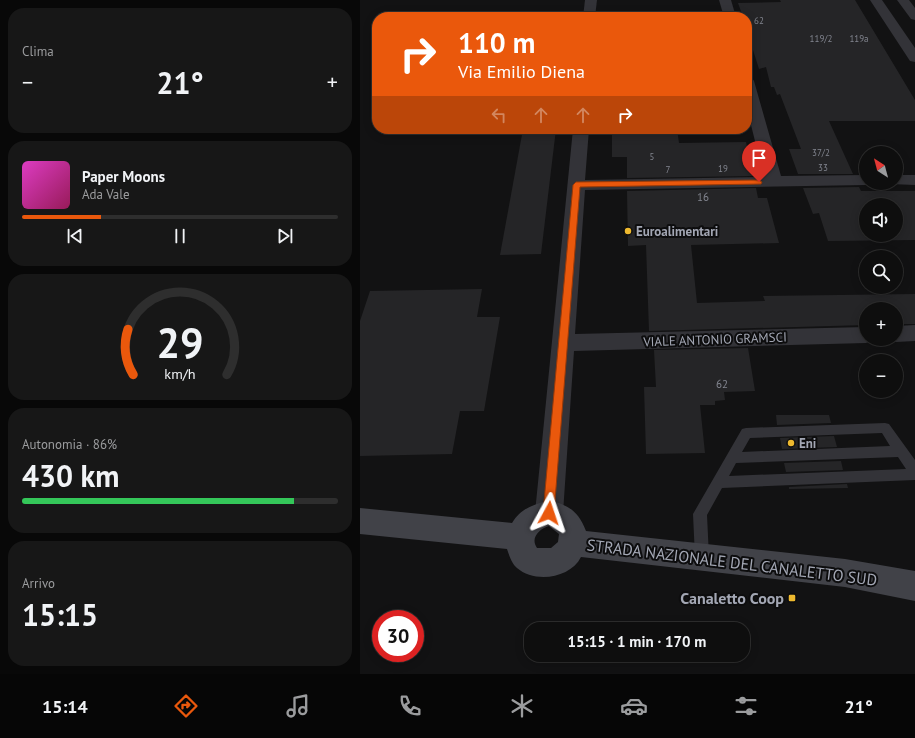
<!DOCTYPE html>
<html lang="it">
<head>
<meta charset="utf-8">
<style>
  :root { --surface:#0e0e0e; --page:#171717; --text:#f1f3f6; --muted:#9b9c9e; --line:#2e2e2e; --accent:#ea580c }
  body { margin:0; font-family:"PT Sans",sans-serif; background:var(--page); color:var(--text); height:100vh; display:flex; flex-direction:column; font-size:15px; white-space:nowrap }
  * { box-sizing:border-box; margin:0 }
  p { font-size:13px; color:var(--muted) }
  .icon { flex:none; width:22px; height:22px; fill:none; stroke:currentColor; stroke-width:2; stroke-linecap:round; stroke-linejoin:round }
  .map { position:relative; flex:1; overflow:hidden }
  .drawer { display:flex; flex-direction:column; gap:8px; padding:8px; background:#080808; width:360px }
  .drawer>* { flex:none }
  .banner { position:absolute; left:12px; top:12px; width:380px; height:122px; border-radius:16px; box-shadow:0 2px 10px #0003,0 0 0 1px var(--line); background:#ea580c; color:#fff; overflow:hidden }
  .needle { width:26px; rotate:324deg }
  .buttons { position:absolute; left:499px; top:146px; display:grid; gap:8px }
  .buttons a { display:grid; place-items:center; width:44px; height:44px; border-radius:50%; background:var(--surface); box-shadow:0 2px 10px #0003,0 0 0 1px var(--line); font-size:20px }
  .speed { position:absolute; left:12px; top:610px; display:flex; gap:8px; font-size:20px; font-weight:700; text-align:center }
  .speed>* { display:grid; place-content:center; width:52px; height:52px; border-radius:50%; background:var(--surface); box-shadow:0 2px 10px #0003,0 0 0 1px var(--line); line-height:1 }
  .speed .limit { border:6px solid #d22; background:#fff; color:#111 }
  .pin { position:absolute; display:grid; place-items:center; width:34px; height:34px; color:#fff; margin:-41px -17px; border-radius:50% 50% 50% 0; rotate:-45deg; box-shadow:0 0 4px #0007 }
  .pin .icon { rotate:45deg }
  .me { position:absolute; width:44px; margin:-22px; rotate:5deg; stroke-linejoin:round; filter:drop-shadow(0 0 3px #0008) }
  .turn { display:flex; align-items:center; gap:14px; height:84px; padding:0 20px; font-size:18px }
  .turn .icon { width:52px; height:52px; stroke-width:2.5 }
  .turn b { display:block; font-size:28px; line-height:34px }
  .lanes { display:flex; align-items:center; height:38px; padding:0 20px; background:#0003; justify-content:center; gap:20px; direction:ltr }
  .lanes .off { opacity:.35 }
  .big { font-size:30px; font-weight:800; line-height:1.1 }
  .drawer .card { flex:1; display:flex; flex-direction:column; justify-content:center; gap:6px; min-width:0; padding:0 14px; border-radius:16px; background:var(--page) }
  .drawer .dial { align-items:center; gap:0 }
  .dial svg { height:104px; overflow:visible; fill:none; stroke:var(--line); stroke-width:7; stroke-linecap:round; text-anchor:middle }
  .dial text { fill:var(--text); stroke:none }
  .song { display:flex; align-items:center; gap:12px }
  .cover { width:48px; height:48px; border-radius:6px; background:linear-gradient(135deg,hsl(310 70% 55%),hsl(330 70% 35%)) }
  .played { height:4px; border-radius:2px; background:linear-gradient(90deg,var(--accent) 25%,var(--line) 25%) }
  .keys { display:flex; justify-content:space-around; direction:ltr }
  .heat { display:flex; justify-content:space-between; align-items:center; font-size:22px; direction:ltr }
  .charge { height:6px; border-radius:3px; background:linear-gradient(90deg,#34c759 86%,var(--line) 0) }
  .trip { position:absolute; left:164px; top:622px; width:226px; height:40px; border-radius:16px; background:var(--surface); box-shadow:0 2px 10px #0003,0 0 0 1px var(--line); font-weight:800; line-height:40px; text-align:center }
  .menu { display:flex; height:64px; justify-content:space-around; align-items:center; background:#060606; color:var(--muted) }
  .menu .icon { width:28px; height:28px }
  .menu .current { color:var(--accent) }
  .menu b { font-size:18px; color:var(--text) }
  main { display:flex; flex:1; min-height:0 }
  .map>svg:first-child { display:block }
  .building { fill:#252527; fill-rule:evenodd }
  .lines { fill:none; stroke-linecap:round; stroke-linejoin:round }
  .lane { fill:#333338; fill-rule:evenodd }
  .street { fill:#333338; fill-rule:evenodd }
  .secondary { fill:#414248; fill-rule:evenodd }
  .route { fill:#ea580c; stroke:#983908 }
  .poi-dot { fill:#eeb92f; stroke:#0d0d0e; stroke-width:1.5 }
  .labels { text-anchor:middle; stroke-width:4; stroke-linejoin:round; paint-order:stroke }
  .far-number-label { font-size:9px; fill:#838690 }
  .number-label { font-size:11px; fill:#838690 }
  .poi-label { font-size:13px; font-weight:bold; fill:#a3a7b4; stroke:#0d0d0e; text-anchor:start }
  .street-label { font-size:13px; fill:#a3a7b4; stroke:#0d0d0e }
  .near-street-label { font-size:16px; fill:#a3a7b4; stroke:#0d0d0e }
  .near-poi-label { font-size:16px; font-weight:bold; fill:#a3a7b4; stroke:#0d0d0e; text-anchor:end }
</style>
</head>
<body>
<main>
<section class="drawer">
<div class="card"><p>Clima</p>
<div class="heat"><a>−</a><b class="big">21°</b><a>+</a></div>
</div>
<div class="card">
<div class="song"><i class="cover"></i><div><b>Paper Moons</b><p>Ada Vale</p></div></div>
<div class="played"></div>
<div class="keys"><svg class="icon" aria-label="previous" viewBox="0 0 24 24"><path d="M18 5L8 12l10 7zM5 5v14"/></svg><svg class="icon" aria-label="pause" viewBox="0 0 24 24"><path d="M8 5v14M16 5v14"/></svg><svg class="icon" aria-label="next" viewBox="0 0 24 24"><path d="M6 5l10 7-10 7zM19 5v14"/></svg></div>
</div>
<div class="card dial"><svg viewBox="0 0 100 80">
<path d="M14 69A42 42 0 1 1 86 69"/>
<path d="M14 69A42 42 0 0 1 10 34" stroke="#ea580c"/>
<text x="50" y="56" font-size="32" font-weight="700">29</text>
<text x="50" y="72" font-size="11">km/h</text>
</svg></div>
<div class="card"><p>Autonomia · 86%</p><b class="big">430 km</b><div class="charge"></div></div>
<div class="card"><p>Arrivo</p><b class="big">15:15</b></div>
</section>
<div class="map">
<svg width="555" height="674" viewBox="0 0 555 674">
  <rect width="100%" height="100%" fill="#121213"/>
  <g class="building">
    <polygon points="420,0 495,0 555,100 555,121 469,121 493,174 438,174 429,149 441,149 420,94 417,95 414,87 411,87 406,67 399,69 387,31 387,17 383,17 378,3 421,2"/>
    <polygon points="163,129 196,129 181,254 140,255"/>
    <polygon points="252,129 317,129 319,143 386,142 393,176 267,178 267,157 252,157"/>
    <path d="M499,187L501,191H555V240L468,241L459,213L453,214L443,188ZM506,205H536V235H506Z"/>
    <polygon points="396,188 398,198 407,198 419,243 331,245 337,303 405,301 403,296 555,294 555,324 536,324 536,309 506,309 506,325 289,331 286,245 268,246 267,191"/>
    <polygon points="122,289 117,317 140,317 124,411 100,411 92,454 0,456 0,321 10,291"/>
    <polygon points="388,348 395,391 364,392 365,400 355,401 355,405 340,405 345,453 286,454 284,387 296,387 294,350"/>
    <polygon points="416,415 469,415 471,423 417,425"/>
    <polygon points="474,436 477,447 422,449 420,438"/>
    <polygon points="481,461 483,470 426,472 424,463"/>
    <polygon points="487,484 488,488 429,489 429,487"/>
  </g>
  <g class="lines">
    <path class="lane" d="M525,423L529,424L555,460V480L362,488L347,515L349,557L347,562L342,564L337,562L335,557L333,514L382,429L386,428ZM522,433L530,446L382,452L390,438ZM538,457L546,469L369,476L376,463Z"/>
    <g class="street">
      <polygon points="225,0 237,0 235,17 223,17"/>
      <polygon points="359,0 371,0 376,17 364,17"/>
      <polygon points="510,0 522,0 555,48 555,62 550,61"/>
      <polygon points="537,0 549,0 555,8 555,20 551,19"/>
      <polygon points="387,77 392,78 394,81 421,176 506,175 506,183 513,183 506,185 225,190 215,334 506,327 506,339 515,339 506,343 214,351 203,513 199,522 189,526 179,522 175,513 213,129 229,129 225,180 404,177 387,109"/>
      <polygon points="536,175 555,175 555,185 530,184 536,183"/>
      <polygon points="555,325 555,341 536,342 528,339 536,339 536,326"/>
    </g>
    <path class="secondary" d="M189,500C210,506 218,511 226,531L485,559L555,571V601L485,587L221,557C210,579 174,583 157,568C152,564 149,555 147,549L0,534V508L152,523C161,508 173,505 189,500ZM189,526L199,534L198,542L191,548H177C170,538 179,529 189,526Z"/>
  </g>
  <polygon class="route" points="399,180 402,182 401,184 220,187 194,513 193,517 189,518 185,517 183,513 213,185 216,182"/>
  <g class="poi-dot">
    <circle cx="268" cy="231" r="4"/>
    <circle cx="431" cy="443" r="4"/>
    <rect x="428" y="594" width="8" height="8" rx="2"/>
  </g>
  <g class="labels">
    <g class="far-number-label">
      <text x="399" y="24">62</text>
      <text x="461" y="42">119/2</text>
      <text x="499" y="42">119a</text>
      <text x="461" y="156">37/2</text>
      <text x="292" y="160">5</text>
      <text x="463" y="171">33</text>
      <text x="363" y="172">19</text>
      <text x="308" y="173">7</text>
    </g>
    <g class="number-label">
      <text x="343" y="201">16</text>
      <text x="362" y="388">62</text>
    </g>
    <g class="poi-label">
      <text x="276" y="236">Euroalimentari</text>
      <text x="439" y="448">Eni</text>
    </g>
    <g class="street-label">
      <text transform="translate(355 339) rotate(-2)" y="5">VIALE ANTONIO GRAMSCI</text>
    </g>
    <g class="near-street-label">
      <text transform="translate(372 562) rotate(7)" y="6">STRADA NAZIONALE DEL CANALETTO SUD</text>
    </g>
    <g class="near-poi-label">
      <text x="424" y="604">Canaletto Coop</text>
    </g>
  </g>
</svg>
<div class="buttons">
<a><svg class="needle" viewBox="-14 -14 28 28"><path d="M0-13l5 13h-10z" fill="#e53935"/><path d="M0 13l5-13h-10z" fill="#9b9c9e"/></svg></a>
<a><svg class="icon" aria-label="sound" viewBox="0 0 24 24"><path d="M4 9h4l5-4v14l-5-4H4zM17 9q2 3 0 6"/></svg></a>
<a><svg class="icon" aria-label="search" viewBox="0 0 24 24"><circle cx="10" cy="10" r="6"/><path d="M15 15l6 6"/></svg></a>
<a>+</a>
<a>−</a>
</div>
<div class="speed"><div class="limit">30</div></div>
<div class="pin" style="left:399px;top:182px;background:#d93025"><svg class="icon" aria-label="arrive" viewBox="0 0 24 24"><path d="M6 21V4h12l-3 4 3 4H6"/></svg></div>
<svg class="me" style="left:189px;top:513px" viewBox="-20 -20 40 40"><path d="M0-17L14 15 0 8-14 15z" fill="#ea580c" stroke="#fff" stroke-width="4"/></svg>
<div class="trip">15:15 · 1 min · 170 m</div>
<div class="banner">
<div class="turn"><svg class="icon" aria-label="right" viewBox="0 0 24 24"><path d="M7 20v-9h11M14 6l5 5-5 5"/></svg><div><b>110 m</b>Via Emilio Diena</div></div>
<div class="lanes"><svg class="icon off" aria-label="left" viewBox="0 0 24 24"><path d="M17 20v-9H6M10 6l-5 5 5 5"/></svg><svg class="icon off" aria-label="ahead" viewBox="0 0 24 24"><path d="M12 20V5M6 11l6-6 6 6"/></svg><svg class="icon off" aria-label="ahead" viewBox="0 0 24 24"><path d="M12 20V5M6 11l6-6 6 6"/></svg><svg class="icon" aria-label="right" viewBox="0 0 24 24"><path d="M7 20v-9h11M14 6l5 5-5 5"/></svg></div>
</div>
</div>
</main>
<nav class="menu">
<b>15:14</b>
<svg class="icon current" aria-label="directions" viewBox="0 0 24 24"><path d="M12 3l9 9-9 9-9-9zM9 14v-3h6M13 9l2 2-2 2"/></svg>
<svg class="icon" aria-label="music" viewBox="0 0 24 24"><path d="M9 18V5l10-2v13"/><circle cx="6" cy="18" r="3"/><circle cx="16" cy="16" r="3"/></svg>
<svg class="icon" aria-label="phone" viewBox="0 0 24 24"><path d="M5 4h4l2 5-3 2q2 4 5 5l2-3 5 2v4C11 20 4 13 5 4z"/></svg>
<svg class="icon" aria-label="climate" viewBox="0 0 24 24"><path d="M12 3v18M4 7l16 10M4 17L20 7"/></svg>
<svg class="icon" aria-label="car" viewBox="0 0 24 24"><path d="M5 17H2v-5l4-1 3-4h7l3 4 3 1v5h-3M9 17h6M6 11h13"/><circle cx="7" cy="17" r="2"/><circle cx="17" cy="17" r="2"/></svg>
<svg class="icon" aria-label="filters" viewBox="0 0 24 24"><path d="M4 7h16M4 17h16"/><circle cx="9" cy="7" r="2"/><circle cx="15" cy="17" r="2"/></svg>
<b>21°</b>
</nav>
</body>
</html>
